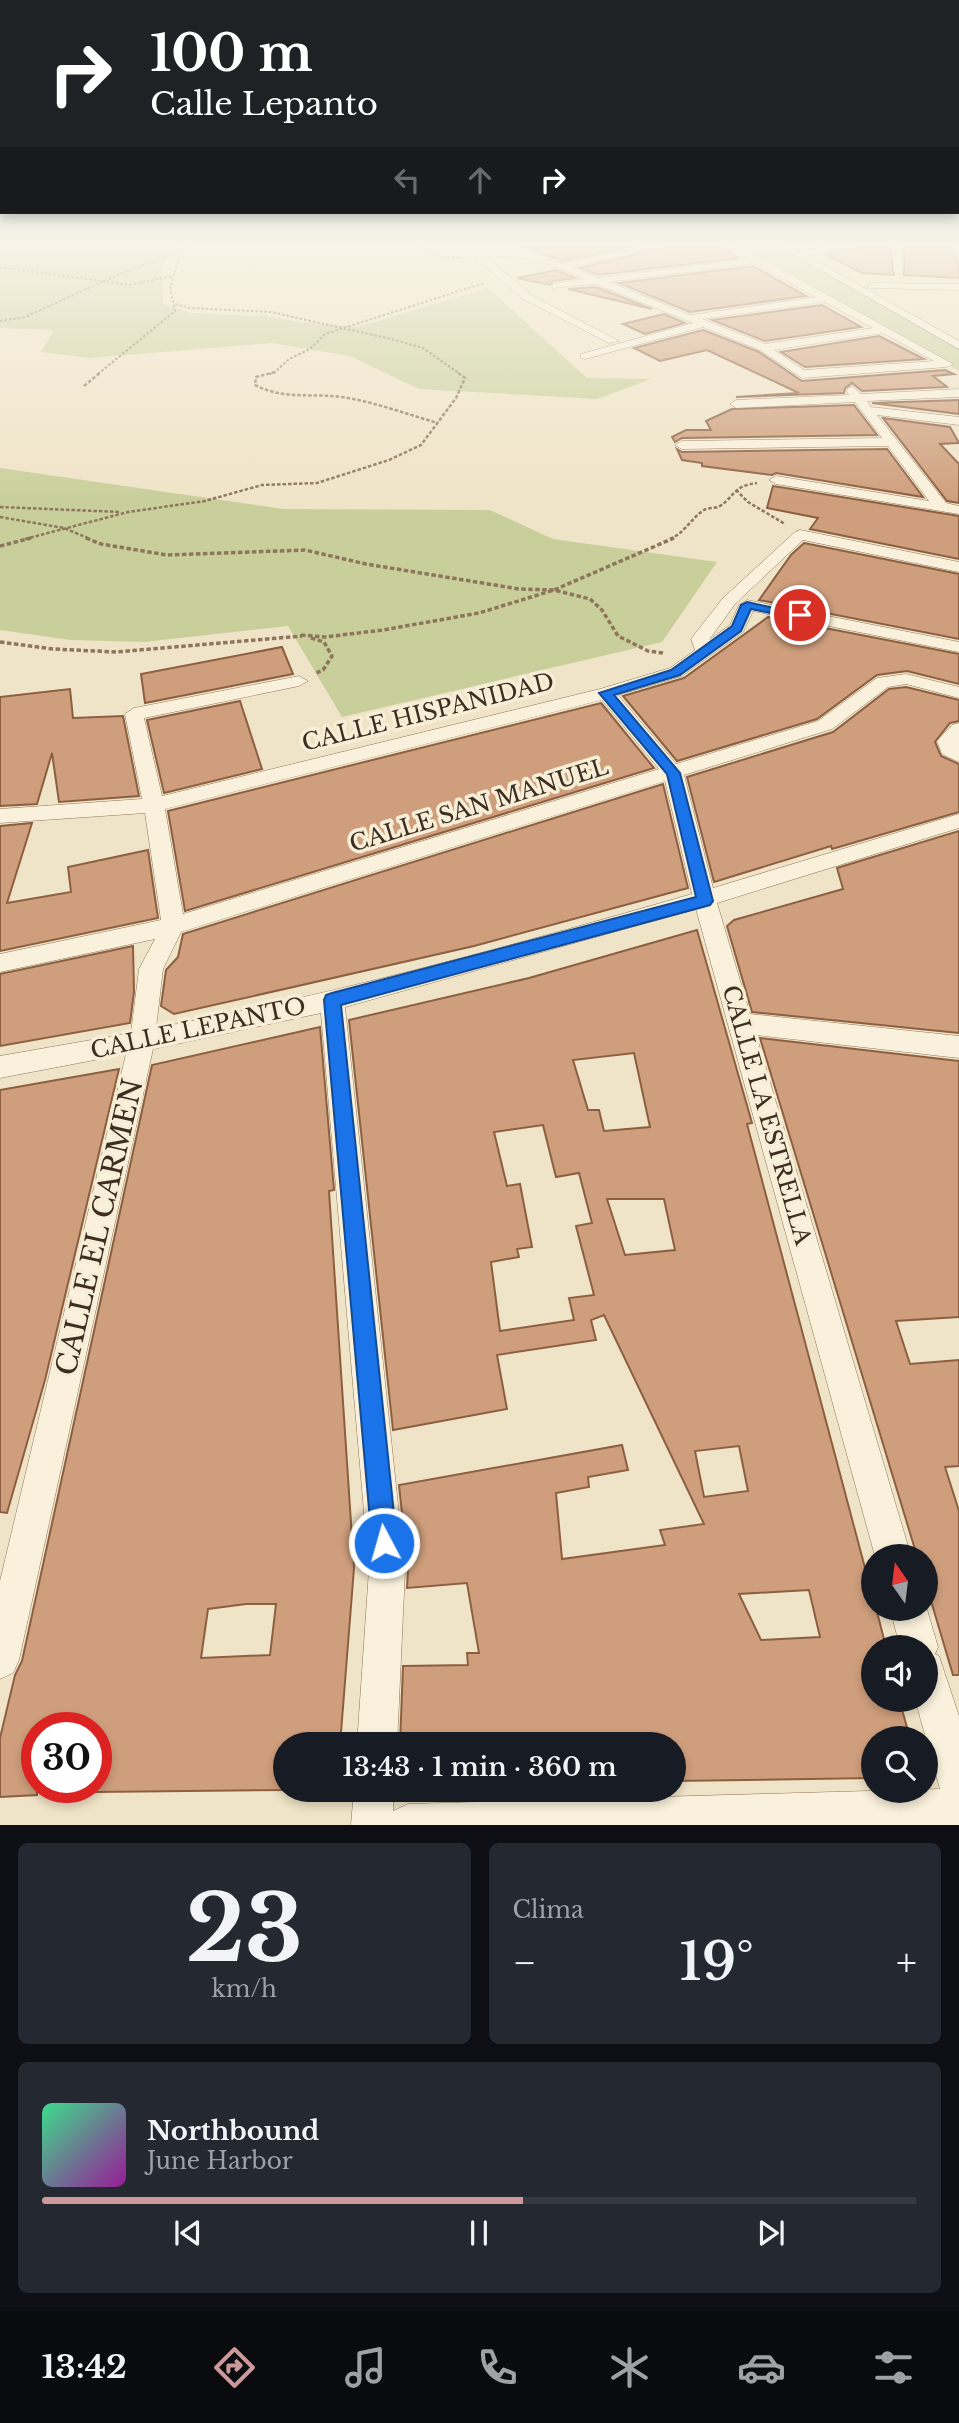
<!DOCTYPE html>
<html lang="es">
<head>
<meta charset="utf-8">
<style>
  :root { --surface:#171b24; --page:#242831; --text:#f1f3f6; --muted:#9ea1a6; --line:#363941; --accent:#cc999b }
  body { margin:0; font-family:"Libre Baskerville",serif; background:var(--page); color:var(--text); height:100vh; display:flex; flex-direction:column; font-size:26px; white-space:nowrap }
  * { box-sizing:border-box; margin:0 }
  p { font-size:23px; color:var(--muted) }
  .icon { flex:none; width:38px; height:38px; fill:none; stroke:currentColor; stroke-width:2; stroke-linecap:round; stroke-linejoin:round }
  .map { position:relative; height:1825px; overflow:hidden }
  .panel { display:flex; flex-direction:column; gap:18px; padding:18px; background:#0d0f14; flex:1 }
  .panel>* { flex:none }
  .guide { position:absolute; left:0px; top:0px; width:959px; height:214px; box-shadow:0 4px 10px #0003; background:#202124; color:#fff; overflow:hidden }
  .needle { width:46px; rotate:346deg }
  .controls { position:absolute; left:861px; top:1544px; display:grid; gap:14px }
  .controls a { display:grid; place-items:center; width:77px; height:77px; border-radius:50%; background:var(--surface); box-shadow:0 4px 10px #0003; font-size:35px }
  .speed { position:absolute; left:21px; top:1712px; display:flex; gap:14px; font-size:35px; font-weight:700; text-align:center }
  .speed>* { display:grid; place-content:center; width:91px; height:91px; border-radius:50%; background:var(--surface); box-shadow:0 4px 10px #0003; line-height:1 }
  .speed .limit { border:10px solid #d22; background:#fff; color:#111 }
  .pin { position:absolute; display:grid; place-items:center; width:60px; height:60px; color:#fff; margin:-30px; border:4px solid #fff; border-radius:50%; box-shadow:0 2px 7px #0007 }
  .me { position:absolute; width:77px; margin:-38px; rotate:354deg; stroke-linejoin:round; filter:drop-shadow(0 0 5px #0008) }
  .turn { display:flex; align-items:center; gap:24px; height:147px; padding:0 35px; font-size:32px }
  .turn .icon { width:91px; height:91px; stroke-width:2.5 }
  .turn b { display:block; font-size:49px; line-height:60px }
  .lanes { display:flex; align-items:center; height:66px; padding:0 35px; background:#0003; justify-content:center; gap:35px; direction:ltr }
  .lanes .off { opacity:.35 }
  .big { font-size:52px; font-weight:600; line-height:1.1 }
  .panel .tile { flex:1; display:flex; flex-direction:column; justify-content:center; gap:10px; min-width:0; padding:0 24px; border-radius:10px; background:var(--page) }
  .panel .dial { align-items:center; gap:0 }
  .dial b { font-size:91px; line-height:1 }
  .song { display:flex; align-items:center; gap:21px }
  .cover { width:84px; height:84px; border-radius:10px; background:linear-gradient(135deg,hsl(150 70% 55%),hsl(300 70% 35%)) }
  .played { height:7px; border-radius:4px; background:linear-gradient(90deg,var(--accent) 55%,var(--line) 55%) }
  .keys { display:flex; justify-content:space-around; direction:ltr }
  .heat { display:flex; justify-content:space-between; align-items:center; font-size:38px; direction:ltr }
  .panel .tiles { flex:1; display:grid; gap:18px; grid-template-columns:1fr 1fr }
  .tile:last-child { grid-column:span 2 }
  .trip { position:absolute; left:273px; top:1732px; width:413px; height:70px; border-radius:35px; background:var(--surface); box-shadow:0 4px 10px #0003; font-weight:600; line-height:70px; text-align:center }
  .menu { display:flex; height:112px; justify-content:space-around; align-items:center; background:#090b0e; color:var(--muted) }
  .menu .icon { width:49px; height:49px }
  .menu .selected { color:var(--accent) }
  .menu b { font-size:32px; color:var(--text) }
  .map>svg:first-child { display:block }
  .green { fill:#c9cf9b }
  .building { fill:#cf9f7d; stroke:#8d5f41; stroke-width:2; fill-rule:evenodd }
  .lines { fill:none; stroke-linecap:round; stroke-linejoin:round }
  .street-casing { stroke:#8d765c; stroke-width:1 }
  .path-far2 { stroke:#8d765c; stroke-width:2; stroke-dasharray:2.5 2; stroke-linecap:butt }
  .path-far1 { stroke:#8d765c; stroke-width:2.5; stroke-dasharray:3.5 2; stroke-linecap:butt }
  .path { stroke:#8d765c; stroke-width:3.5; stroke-dasharray:4.5 2.5; stroke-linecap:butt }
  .street { fill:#faf1dc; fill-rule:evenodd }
  .route { fill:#1a73e8; stroke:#114b97; stroke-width:2 }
  .labels { text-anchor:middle; stroke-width:7; stroke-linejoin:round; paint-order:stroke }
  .street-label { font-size:23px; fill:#3d2e20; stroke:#f7eed8 }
  .near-street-label { font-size:28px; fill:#3d2e20; stroke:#f7eed8 }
</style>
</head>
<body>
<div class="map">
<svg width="959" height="1825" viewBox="0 0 959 1825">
  <rect width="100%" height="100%" fill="#f0e4c8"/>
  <g class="green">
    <polygon points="0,244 181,244 162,265 163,304 192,313 264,316 301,322 357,327 488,288 587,378 651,379 597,399 419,389 350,356 272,343 89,358 41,352 54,330 0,328"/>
    <polygon points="725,244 779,244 959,346 959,371"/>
    <polygon points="0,468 283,509 490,510 553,539 717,562 662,642 342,717 288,626 144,642 70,640 0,630"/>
  </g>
  <g class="building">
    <polygon points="518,244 642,244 562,261"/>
    <polygon points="680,244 714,244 738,258 598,275 580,268"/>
    <polygon points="880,244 889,244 894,275 862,273 826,255"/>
    <polygon points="905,244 951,244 959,267 959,278 904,275"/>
    <polygon points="753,266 806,296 690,312 619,283"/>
    <polygon points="556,270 575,278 553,281 550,285 517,278"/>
    <polygon points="596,287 652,309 568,289"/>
    <polygon points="822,305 861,327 765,341 712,320"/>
    <polygon points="664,314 685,323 645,334 623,324"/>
    <polygon points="703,330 759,352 802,381 945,370 954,374 933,376 947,387 862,391 852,383 845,388 844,393 736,397 799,393 707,350 660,361 634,348"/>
    <polygon points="879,336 924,359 805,367 781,352"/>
    <polygon points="959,400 959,414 872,403"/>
    <polygon points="854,405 877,435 682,438 675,442 672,437 686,430 711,430 706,421 732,409"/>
    <polygon points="883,418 950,427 959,443 940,444 959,464 959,503 947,501"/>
    <polygon points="677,449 682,452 887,449 923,497 776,473 772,475 702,466 702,463 682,460"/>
    <polygon points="773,486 959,516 959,559 810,529 818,518 767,508"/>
    <polygon points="804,543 959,574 959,639 759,600 791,555"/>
    <polygon points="768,617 959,654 959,684 907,671 877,675 817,719 677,761 623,696 684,678"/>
    <polygon points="282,647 293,674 145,703 141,674"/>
    <polygon points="906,687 959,700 959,721 950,723 935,742 941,756 959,764 959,812 832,849 831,846 714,882 687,777 833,732 889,689"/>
    <polygon points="70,689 73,718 123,716 139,796 59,802 52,753 37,804 0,806 0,697"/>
    <polygon points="240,701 262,769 164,793 147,720"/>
    <polygon points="601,703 654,768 185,911 168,811"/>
    <polygon points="663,784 688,888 474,946 174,1014 161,1006 166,970 178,957 183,934"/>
    <polygon points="32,823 7,903 71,892 68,867 148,850 158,918 0,951 0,826"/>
    <polygon points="959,831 959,1033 752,1012 727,926 734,920 843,889 837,868"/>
    <path d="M697,930L752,1123L747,1124L873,1598V1608H876L886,1647H873V1699H899L910,1738H873V1778L674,1781V1745H400L403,1666L468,1665L467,1653H479L467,1583L407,1588L408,1570L399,1485L622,1445L628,1470L588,1477L589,1487L556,1493L562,1559L665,1545L660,1530L704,1524L604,1315L591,1320L596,1340L497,1355L507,1409L393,1430L349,1020L529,978ZM634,1053L650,1127L604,1131L599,1110H588L573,1060ZM543,1125L556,1177L579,1173L592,1223L576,1226L594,1295L569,1298L574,1320L500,1331L491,1262L519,1257L517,1249L532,1247L520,1184L507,1186L494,1132ZM607,1199H664L675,1250L625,1255ZM739,1446L748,1491L704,1497L695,1451ZM809,1590L820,1637L761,1640L739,1594Z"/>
    <polygon points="133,946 134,992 130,1023 0,1046 0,974"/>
    <path d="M320,1027L334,1190L329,1191L354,1568L340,1745H285V1790L96,1792V1727H37V1795L0,1797V1738L15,1675L22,1661L152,1065ZM246,1604H276L270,1655L201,1658L208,1609Z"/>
    <polygon points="760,1038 959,1061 959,1317 896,1321 910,1364 959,1360 959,1466 945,1467 959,1511 959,1675 953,1675 926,1584 926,1556 917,1556"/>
    <polygon points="119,1069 45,1380 7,1513 0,1512 0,1090"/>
  </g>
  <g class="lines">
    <defs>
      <g id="street">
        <path d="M657,244H678L571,267L598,278L747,259L723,244H735L953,364L947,367L802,378L760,350L703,327L585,359L581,358V354L693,323L596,284L553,288V284L585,279C555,267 521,251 488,258L531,295L619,341L609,343L523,299L475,257L499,250H514L562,264ZM755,263L816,297L690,315L609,282ZM825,302L873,328L765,344L702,319ZM883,333L934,361L804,370L774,350Z"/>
        <polygon points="775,244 787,244 798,251 849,244 878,244 807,256 959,341 959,349"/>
        <polygon points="892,244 902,244 902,274 894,272"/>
        <polygon points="953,244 959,244 959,252 956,251"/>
        <polygon points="873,283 959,284 959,290 869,288 868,286"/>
        <polygon points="852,386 861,394 959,389 959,397 867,401 871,407 959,417 959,425 877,415 946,503 959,506 959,514 776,484 769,480 776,476 929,501 888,446 682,449 675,445 682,441 882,438 855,402 736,408 730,404 736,400 849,395 846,390"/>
        <path d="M800,530L959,562V572L803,540L735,604L709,640L730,625L739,605L747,600L959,642V652L753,611L743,632L682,676L618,695L676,764L818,721L877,678L906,674L959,687V698L906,684L888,687L832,729L684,775L713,888L959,814V828L717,903L750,1014L959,1036V1058L756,1035L911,1556H875L696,909L345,1007L405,1570L397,1745H357L369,1570L321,1013L153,1049L19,1660L13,1673L0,1679V1581L126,1054L0,1078V1056L131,1033L139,969L155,939L0,972V954L161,920L145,813L0,823V809L142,799L125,714L134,708L299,676L308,681L299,686L144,718L162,796L600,689L670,668L695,650L691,639L723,598L795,532ZM602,700L659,769L183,914L165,809ZM665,781L692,894C515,945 337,994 156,1028L163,969L181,932Z"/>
        <polygon points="959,723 959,762 942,754 937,741 952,725"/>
        <polygon points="926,1606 938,1647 935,1654 939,1656 959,1716 959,1825 351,1825 354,1790 394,1790 393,1811 408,1804 940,1789 915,1699 926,1699 926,1647 900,1647 890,1608"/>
      </g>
    </defs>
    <use href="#street" class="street-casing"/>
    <g class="path-far2">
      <polyline points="415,244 443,258 462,258"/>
      <polyline points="0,267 130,285 171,276"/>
      <polyline points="175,304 189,308 271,312 391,339 423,348 460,374"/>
      <polyline points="0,321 25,317 124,272 181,251"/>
      <polyline points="98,374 175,311 170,287 181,251 193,244"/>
      <polyline points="269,374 274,373 289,359 310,349 325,334 484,283"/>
    </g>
    <g class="path-far1">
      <path d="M275,372L256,377L255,385C284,400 311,393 342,397C375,402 406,414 438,423"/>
      <polyline points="84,386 101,372"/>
      <polyline points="736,490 748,502 785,524"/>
      <polyline points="0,507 120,512"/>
      <polyline points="0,517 64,528 90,539"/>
      <polyline points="25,539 128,512 205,501 262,485 317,483 389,460 421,445 456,398 465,378 457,372"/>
      <path d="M670,539C685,533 691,518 704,510C708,507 716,509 720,506C735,496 733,486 757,483"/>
    </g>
    <g class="path">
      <polyline points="86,538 101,544 167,555 305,550 366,564 519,589 554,590 590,599 602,610 618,636 648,651 663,653"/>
      <polyline points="0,546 31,538"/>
      <polyline points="301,635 325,637 383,630 479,613 554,590 674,538"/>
      <polyline points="311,638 324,642 332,656 323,670 316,673"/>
      <polyline points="0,642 53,649 116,652 302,636"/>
    </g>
    <use href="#street" class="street"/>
  </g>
  <linearGradient id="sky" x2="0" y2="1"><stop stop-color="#8fbad6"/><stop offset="0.49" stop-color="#f8f3e6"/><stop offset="1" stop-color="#f8f3e6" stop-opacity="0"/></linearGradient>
  <rect width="959" height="500" fill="url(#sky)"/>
  <polygon class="route" points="747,602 806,615 800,619 751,609 741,631 680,675 614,695 680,773 713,901 710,905 341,1005 397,1543 393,1552 384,1555 376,1552 372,1543 324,1000 326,995 332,993 696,897 667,774 599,693 671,670 732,626 741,605"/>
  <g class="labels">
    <g class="street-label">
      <text transform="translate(428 712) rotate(-14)" y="8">CALLE HISPANIDAD</text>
      <text transform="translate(479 805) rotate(-17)" y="8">CALLE SAN MANUEL</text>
      <text transform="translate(198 1028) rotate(-12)" y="8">CALLE LEPANTO</text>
      <text transform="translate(767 1115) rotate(74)" y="8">CALLE LA ESTRELLA</text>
    </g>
    <g class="near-street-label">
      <text transform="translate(99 1227) rotate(-77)" y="10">CALLE EL CARMEN</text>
    </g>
  </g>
</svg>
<div class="controls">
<a><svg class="needle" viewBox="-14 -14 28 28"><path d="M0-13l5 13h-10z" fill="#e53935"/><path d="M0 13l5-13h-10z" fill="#9ea1a6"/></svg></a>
<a><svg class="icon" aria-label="sound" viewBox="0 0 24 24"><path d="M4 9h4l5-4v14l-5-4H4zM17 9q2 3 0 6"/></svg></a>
<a><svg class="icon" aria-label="search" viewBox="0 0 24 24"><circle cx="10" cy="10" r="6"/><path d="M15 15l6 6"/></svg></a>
</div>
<div class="speed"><div class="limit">30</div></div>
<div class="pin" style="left:800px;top:615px;background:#d93025"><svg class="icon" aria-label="arrive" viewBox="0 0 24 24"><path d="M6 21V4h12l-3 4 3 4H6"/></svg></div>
<svg class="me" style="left:384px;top:1543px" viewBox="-20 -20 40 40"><circle r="17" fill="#1a73e8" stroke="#fff" stroke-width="3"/><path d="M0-11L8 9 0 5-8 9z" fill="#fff"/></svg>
<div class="trip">13:43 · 1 min · 360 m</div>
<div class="guide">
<div class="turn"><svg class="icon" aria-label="right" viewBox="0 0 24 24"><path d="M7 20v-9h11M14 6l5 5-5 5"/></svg><div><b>100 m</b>Calle Lepanto</div></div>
<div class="lanes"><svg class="icon off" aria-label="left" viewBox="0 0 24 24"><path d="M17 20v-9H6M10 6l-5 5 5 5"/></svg><svg class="icon off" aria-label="ahead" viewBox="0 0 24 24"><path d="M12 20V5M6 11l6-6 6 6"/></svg><svg class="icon" aria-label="right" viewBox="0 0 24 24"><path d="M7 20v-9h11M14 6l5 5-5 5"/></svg></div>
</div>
</div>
<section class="panel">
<div class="tiles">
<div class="tile dial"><b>23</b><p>km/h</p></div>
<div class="tile"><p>Clima</p>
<div class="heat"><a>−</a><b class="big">19°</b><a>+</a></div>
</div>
<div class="tile">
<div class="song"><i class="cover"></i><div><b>Northbound</b><p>June Harbor</p></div></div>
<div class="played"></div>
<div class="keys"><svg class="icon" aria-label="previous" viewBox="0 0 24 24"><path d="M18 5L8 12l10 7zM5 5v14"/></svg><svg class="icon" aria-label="pause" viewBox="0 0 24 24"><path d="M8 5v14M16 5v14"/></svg><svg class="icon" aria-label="next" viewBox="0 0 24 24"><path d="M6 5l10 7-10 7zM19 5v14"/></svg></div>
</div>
</div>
</section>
<nav class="menu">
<b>13:42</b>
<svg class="icon selected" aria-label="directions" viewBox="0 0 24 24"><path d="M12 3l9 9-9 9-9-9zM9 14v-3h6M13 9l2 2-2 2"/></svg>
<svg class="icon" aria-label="music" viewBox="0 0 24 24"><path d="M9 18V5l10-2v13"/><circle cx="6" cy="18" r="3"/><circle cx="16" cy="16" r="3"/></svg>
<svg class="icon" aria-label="phone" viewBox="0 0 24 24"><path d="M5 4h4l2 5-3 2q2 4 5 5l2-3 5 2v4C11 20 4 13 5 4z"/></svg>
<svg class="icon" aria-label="climate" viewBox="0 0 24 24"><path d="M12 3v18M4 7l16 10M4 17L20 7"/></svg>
<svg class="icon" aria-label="car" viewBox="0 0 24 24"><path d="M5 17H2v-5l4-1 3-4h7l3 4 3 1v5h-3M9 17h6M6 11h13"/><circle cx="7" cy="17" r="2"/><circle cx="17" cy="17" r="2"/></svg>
<svg class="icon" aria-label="filters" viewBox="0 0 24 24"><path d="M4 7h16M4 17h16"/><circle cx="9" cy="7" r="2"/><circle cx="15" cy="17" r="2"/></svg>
</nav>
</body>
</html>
